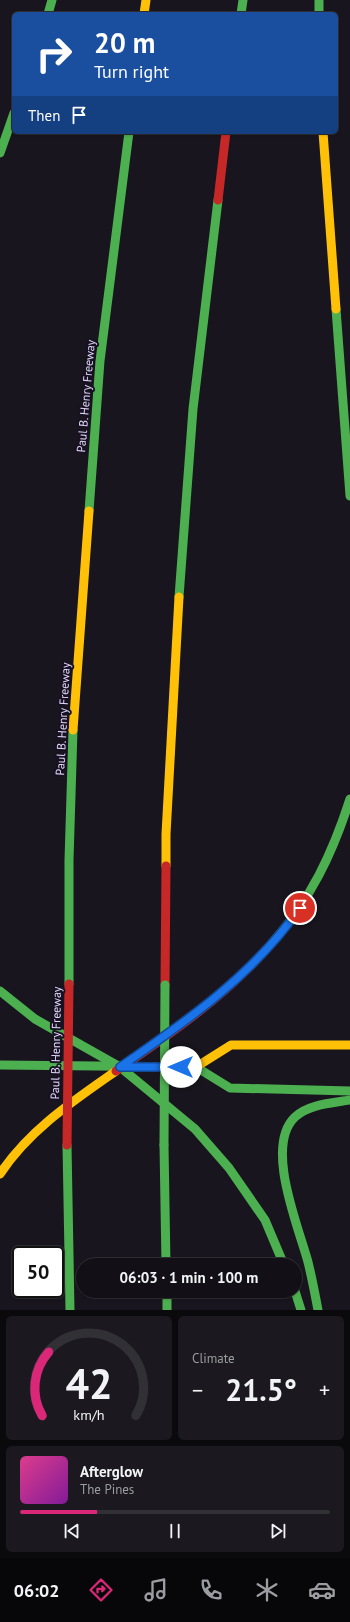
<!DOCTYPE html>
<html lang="en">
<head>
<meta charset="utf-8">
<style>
  :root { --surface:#121016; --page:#1b191f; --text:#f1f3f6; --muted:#9c9da1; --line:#313035; --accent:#db2777 }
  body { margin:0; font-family:"PT Sans",sans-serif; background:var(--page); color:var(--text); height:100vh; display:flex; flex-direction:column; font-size:15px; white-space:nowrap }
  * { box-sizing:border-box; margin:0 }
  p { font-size:13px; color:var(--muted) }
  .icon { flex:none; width:22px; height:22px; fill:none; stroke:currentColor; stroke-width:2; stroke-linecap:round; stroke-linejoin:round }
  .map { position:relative; height:1310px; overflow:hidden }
  .panel { display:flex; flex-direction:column; gap:6px; padding:6px; background:#0a090c; flex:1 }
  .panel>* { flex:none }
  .guide { position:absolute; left:12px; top:12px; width:326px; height:122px; border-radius:6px; box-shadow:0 1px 3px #0004,0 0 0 1px var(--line); background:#1a4fa0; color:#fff; overflow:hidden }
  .speed { position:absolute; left:12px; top:1246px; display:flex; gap:8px; font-size:20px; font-weight:700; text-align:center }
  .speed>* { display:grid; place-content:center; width:52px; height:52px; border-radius:50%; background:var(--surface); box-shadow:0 1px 3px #0004,0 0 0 1px var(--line); line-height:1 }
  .speed .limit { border:2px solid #111; border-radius:6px; background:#fff; color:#111 }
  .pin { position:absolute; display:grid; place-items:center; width:34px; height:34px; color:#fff; margin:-17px; border:2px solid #fff; border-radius:50%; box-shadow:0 1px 4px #0007 }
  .me { position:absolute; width:44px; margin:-22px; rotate:270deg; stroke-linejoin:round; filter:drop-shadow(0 0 3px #0008) }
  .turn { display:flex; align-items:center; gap:14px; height:84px; padding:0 16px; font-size:18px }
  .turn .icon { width:52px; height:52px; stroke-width:2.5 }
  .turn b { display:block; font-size:28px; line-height:34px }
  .then { display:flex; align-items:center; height:38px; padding:0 16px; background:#0003; gap:8px; font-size:15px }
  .big { font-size:30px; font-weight:700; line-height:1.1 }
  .panel .tile { flex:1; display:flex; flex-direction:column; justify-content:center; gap:6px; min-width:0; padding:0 14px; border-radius:6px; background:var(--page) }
  .panel .dial { align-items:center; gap:0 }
  .dial svg { height:104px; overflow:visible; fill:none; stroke:var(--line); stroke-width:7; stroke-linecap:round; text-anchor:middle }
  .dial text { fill:var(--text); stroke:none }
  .song { display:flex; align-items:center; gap:12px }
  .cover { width:48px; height:48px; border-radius:6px; background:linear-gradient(135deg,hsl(330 70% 55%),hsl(290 70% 35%)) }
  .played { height:4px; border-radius:2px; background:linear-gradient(90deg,var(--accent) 25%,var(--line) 25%) }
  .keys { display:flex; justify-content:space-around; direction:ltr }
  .heat { display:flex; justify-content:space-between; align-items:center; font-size:22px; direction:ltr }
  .panel .tiles { flex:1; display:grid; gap:6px; grid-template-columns:1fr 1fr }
  .tile:last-child { grid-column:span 2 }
  .trip { position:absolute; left:76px; top:1258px; width:226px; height:40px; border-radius:20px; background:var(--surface); box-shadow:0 1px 3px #0004,0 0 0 1px var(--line); font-weight:700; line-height:40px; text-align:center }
  .dock { display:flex; height:64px; justify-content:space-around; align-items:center; background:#070609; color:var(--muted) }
  .dock .icon { width:28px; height:28px }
  .dock .current { color:var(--accent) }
  .dock b { font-size:18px; color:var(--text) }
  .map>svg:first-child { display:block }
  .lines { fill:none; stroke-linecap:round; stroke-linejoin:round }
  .fast { stroke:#4caf50; stroke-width:9 }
  .slow { stroke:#ffc107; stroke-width:9 }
  .jam { stroke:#c62828; stroke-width:9 }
  .fast-bridge { stroke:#4caf50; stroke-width:9 }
  .jam-bridge { stroke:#c62828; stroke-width:9 }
  .route-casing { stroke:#114b97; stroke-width:10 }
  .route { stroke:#1a73e8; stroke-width:7 }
  .labels { text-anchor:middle; stroke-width:4; stroke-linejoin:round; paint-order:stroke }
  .street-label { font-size:12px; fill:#e2d8fa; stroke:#171122 }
</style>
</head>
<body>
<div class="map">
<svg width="350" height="1310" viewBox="0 0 350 1310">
  <rect width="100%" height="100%" fill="#18151e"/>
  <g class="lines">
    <g class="fast">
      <polyline points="319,0 319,14"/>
      <polyline points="48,14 52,0"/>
      <polyline points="241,14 243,0"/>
      <polyline points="0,153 14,113"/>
      <polyline points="336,309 350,496"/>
      <polyline points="89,511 100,361 129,132"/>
      <polyline points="179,597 193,409 218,200"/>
      <path d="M273,942C311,898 332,855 350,799"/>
      <polyline points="69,984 69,860 73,730"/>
      <polyline points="0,991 35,1019 120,1067 195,1129 229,1168 265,1220 284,1265"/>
      <polyline points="0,1065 196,1067 230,1088 350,1091"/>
      <polyline points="67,1145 70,1310"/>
      <polyline points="164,1145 166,1265"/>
      <polyline points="167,1291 167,1310"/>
      <polyline points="295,1291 301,1310"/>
      <path d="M318,1310C315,1294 312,1278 308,1262C299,1228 264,1146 295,1117C309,1104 333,1103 350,1100"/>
    </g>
    <g class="slow">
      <polyline points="144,14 146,0"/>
      <polyline points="323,132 336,309"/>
      <polyline points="73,730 89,511"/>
      <polyline points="166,866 166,834 179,597"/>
      <polyline points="196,1067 231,1045 350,1045"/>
      <path d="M0,1174C29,1130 73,1101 116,1071"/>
    </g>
    <g class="jam">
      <polyline points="218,200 226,132"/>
      <polyline points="165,985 166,866"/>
      <path d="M116,1071C172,1033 228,994 273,942"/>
    </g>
    <polyline class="fast-bridge" points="164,1145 165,985"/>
    <polyline class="jam-bridge" points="67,1145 69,984"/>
  </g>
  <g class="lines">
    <defs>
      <path id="route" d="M181,1067H120C187,1021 253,975 300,908"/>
    </defs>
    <use href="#route" class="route-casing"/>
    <use href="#route" class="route"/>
  </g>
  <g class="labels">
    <g class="street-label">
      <text transform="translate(86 396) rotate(-85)" y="4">Paul B. Henry Freeway</text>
      <text transform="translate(63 719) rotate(-87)" y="4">Paul B. Henry Freeway</text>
      <text transform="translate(56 1043) rotate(-89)" y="4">Paul B. Henry Freeway</text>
    </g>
  </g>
</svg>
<div class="speed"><div class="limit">50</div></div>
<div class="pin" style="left:300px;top:908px;background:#d93025"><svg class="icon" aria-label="arrive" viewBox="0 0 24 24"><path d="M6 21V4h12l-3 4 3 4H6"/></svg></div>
<svg class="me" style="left:181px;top:1067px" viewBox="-20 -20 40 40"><circle r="19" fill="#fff"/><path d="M0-13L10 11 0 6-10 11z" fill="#1a73e8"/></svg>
<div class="trip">06:03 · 1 min · 100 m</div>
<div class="guide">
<div class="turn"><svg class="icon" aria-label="right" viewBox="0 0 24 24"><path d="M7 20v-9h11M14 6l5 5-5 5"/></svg><div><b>20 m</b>Turn right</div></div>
<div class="then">Then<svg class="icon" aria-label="arrive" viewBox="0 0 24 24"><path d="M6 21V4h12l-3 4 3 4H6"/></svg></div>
</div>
</div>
<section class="panel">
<div class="tiles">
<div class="tile dial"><svg viewBox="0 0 100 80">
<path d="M14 69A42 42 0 1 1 86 69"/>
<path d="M14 69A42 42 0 0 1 19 20" stroke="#db2777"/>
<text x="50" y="56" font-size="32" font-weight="700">42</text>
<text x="50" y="72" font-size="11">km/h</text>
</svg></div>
<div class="tile"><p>Climate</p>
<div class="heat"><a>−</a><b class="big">21.5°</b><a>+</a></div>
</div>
<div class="tile">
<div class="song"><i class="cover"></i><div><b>Afterglow</b><p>The Pines</p></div></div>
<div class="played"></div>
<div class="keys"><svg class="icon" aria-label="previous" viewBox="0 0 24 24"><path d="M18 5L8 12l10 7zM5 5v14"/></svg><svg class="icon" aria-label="pause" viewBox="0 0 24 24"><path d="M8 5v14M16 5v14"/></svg><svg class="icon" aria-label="next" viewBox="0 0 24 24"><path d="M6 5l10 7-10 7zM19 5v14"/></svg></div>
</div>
</div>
</section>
<nav class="dock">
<b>06:02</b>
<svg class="icon current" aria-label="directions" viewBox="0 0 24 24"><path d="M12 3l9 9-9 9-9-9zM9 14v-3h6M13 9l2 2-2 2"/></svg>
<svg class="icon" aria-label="music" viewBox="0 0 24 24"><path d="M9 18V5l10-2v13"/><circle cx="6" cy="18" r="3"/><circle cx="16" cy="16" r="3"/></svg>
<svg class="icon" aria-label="phone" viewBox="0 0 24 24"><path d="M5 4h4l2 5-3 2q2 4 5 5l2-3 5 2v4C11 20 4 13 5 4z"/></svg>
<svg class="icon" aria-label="climate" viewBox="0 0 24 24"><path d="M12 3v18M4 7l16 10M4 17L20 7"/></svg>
<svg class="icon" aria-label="car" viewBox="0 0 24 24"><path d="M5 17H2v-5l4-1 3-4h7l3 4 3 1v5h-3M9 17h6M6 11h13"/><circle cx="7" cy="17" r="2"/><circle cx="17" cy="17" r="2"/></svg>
</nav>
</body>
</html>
